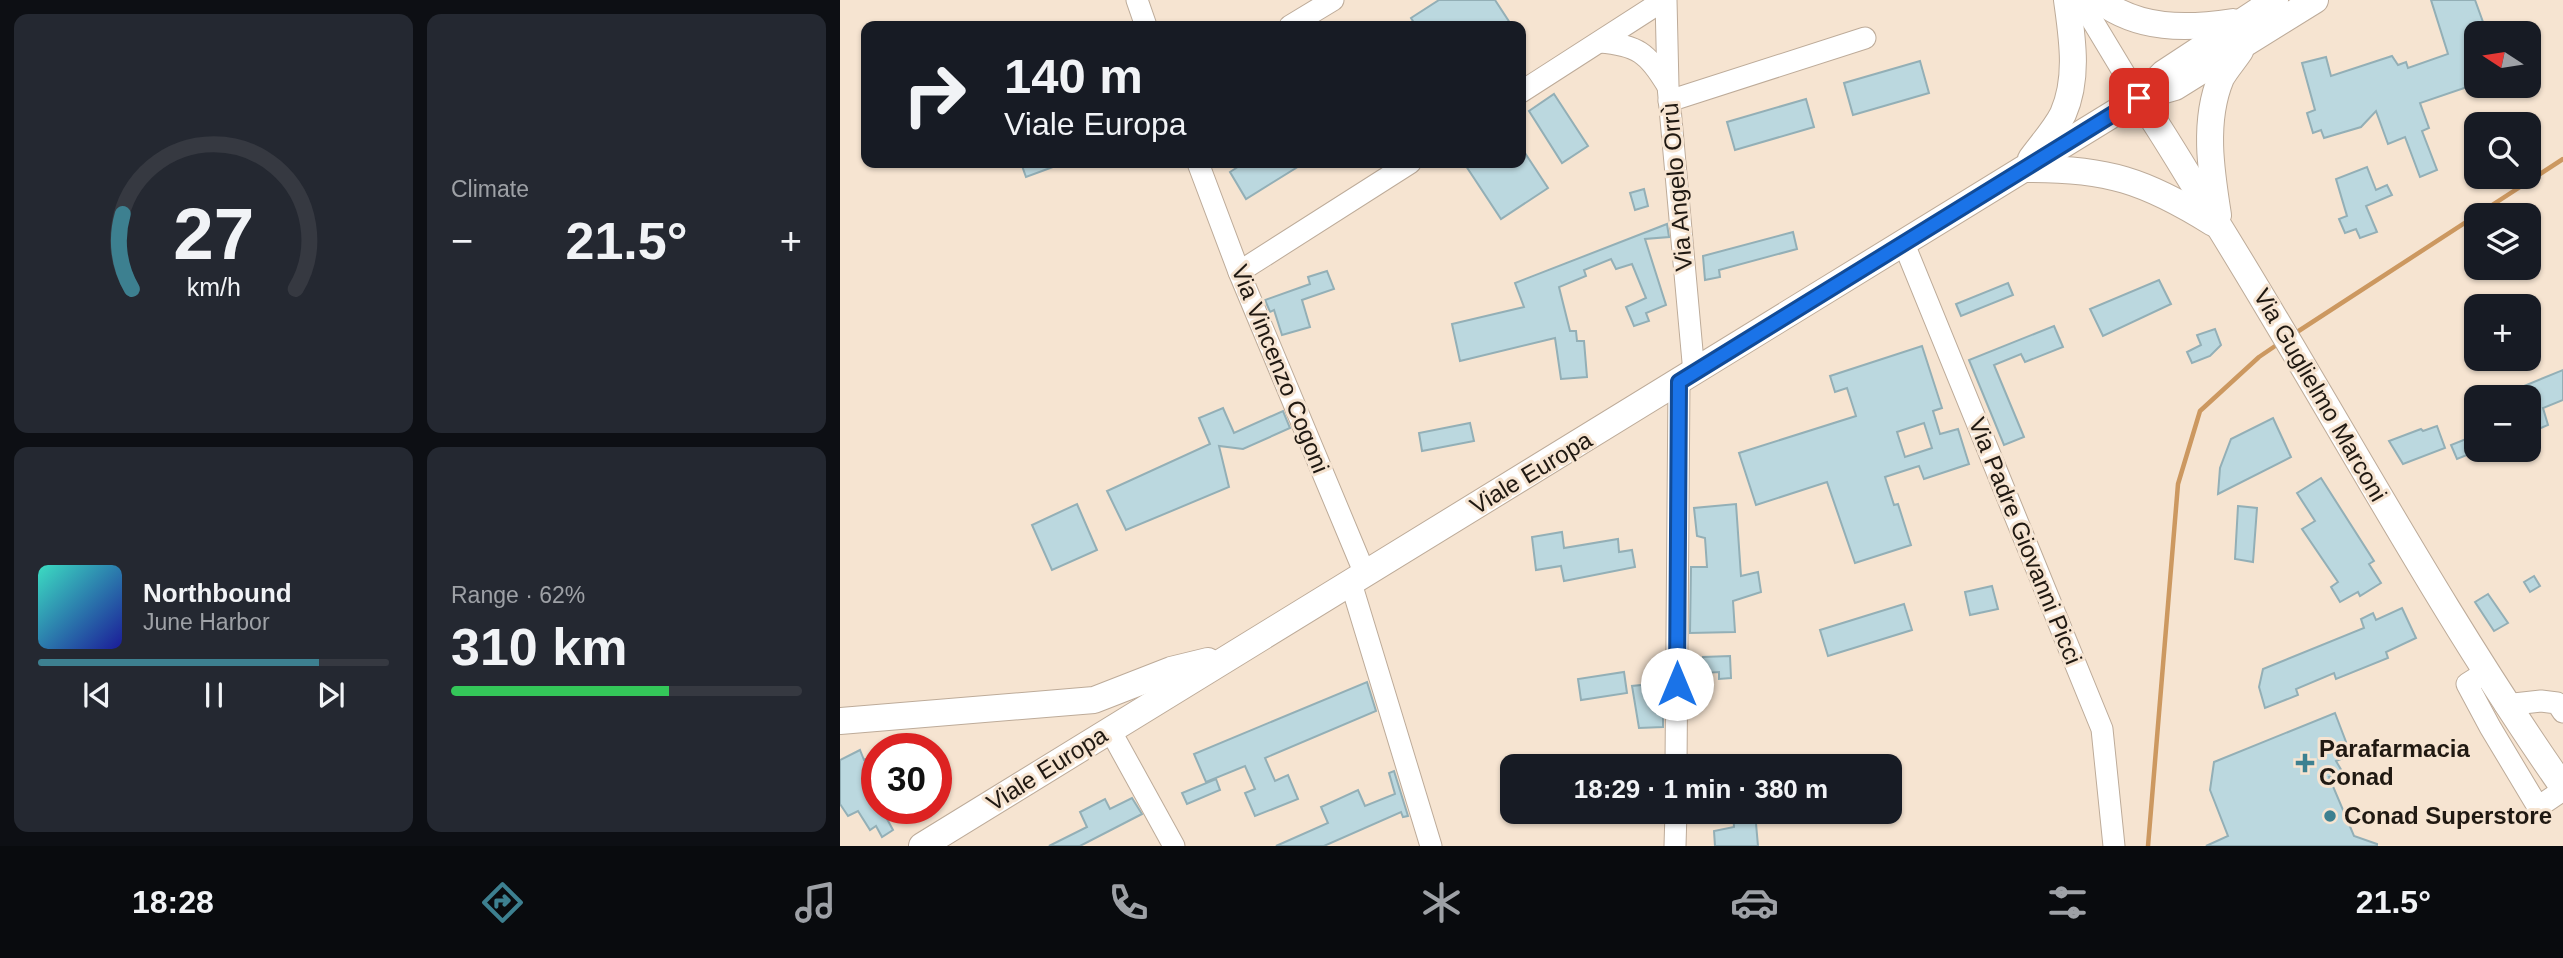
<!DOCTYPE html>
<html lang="en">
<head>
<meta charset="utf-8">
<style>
  :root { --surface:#171b24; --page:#242831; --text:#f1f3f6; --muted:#9ea1a6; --line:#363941; --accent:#3d8090 }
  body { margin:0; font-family:Helvetica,sans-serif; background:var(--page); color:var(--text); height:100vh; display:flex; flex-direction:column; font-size:26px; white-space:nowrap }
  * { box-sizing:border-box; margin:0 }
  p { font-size:23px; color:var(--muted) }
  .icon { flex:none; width:38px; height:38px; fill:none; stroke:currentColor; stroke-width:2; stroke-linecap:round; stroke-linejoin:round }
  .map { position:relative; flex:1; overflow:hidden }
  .side { display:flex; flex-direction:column; gap:14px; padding:14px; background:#0d0f14; width:840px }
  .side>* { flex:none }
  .top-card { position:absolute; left:21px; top:21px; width:665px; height:147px; border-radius:14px; box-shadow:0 2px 5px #0004; background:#171b24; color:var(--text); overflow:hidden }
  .needle { width:46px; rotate:282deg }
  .buttons { position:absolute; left:1624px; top:21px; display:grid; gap:14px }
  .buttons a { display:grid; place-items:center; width:77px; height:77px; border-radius:14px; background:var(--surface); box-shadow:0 2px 5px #0004; font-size:35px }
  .speed { position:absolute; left:21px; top:733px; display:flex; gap:14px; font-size:35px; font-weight:700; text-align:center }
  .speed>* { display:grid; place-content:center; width:91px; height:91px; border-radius:50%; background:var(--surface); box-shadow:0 2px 5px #0004; line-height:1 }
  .speed .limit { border:10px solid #d22; background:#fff; color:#111 }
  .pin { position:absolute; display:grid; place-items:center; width:60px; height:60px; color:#fff; margin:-30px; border-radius:14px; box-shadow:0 4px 10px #0006 }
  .me { position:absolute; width:77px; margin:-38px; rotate:0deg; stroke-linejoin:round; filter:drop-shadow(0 0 5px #0008) }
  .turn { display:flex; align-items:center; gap:24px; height:147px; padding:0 28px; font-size:32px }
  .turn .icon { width:91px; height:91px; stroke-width:2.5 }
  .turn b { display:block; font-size:49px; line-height:60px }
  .big { font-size:52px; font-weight:700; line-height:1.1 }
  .side .card { flex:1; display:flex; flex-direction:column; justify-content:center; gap:10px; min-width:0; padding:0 24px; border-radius:14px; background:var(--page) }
  .side .dial { align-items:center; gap:0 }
  .dial svg { height:182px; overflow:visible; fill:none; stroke:var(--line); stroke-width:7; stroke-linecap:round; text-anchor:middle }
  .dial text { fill:var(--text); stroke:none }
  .song { display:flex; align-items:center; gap:21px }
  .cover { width:84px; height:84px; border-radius:10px; background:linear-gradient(135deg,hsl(170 70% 55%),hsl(240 70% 35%)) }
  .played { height:7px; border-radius:4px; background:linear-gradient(90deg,var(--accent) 80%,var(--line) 80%) }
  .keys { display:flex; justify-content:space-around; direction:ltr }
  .heat { display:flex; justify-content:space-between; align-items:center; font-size:38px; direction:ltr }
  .charge { height:10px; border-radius:5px; background:linear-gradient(90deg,#34c759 62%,var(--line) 0) }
  .side .tiles { flex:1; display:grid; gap:14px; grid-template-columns:repeat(2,1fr) }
  .trip { position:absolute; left:660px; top:754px; width:402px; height:70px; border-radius:14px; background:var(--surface); box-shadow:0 2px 5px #0004; font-weight:700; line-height:70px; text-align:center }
  .dock { display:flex; height:112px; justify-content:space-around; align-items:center; background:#090b0e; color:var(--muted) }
  .dock .icon { width:49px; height:49px }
  .dock .active { color:var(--accent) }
  .dock b { font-size:32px; color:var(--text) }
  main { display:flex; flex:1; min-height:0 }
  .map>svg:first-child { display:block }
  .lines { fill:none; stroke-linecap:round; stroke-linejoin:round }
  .stream { stroke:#cc9860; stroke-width:4.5 }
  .building { fill:#bbd8df; stroke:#93afb6; stroke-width:2; fill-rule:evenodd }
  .minor-casing { stroke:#bdab99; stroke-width:23 }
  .major-casing { stroke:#bdab99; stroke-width:28 }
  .minor { stroke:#fff; stroke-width:21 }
  .major { stroke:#fff; stroke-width:26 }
  .route-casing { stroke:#114b97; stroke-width:18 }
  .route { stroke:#1a73e8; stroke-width:12 }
  .poi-dot { fill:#3d8090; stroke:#f6e4d1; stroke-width:2.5 }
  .labels { text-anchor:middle; stroke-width:6; stroke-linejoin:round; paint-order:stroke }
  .street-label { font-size:24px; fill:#201912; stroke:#f6e4d1 }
  .poi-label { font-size:24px; font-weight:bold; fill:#201912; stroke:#f6e4d1; text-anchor:start }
</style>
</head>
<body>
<main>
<section class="side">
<div class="tiles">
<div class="card dial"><svg viewBox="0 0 100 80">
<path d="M14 69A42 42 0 1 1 86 69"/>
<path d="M14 69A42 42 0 0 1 10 36" stroke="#3d8090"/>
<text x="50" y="56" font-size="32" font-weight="700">27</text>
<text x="50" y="72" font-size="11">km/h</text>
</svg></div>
<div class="card"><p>Climate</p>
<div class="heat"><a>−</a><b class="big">21.5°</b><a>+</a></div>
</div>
<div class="card">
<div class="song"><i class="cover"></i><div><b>Northbound</b><p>June Harbor</p></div></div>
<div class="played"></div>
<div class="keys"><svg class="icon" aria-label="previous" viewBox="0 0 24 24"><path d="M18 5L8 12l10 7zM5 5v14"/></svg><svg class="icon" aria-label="pause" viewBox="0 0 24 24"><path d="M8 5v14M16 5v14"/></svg><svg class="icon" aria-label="next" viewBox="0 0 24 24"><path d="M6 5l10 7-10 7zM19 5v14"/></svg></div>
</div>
<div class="card"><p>Range · 62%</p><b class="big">310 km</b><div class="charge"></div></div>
</div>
</section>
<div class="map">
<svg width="1723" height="846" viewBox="0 0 1723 846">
  <rect width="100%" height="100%" fill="#f6e4d1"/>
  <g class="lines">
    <g class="stream">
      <polyline points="1454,334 1723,159"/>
      <polyline points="1308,846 1338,484 1360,411 1419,357 1441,342"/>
    </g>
  </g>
  <g class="building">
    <polygon points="599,0 655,0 672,26 576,26 571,18"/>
    <polygon points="1591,0 1635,0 1647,33 1636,33 1636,84 1580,103 1589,128 1582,131 1597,170 1580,177 1565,137 1548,144 1536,111 1521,127 1484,138 1481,130 1473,133 1467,113 1475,110 1462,63 1486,57 1491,76 1552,56 1558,65 1566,62 1568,68 1608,54"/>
    <polygon points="1080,61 1089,93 1013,115 1004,83"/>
    <polygon points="714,94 748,146 722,163 689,111"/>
    <polygon points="966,99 974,127 895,150 887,122"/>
    <polygon points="681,147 708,188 661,219 624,163 681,163"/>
    <polygon points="181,163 221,163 221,164 186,177"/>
    <polygon points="404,163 464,163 406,199 390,172"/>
    <polygon points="1527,167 1536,190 1547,185 1552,195 1526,206 1537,232 1520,238 1516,229 1505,233 1499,219 1507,216 1496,179"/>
    <polygon points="804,189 808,206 795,210 790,193"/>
    <polygon points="827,224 829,237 805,239 826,305 806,313 809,321 794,326 786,307 806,298 792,264 776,269 771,259 744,270 746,276 719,287 730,331 736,331 737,341 744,341 747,377 721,379 715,338 620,361 612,324 684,307 675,283"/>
    <polygon points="953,232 957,249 879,270 880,277 865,280 863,256"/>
    <polygon points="487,271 494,289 462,300 470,327 442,335 434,310 430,312 425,300 470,284 468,277"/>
    <polygon points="1319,280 1331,304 1263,336 1250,309"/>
    <polygon points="1168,283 1173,295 1121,316 1116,304"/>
    <polygon points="1214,326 1223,347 1185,362 1181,354 1154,365 1184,437 1164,445 1129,360"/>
    <polygon points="1375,329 1381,345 1370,356 1352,363 1347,352 1361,345 1357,335"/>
    <path d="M1082,346L1102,408L1093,411L1100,434L1118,429L1129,464L1084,479L1079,466L1045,477L1054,505L1058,504L1071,545L1015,563L987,482L916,505L899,453L1016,416L1007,388L995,392L990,376ZM1084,423L1092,448L1065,457L1057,432Z"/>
    <polygon points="1723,370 1723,400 1703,408 1708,425 1689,433 1689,397 1682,397 1679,388"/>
    <polygon points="383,408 394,433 443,411 450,428 403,449 379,446 389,487 286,530 267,491 370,444 359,418"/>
    <polygon points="1433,418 1451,457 1378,494 1380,468 1391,439"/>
    <polygon points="630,423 634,441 582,451 579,433"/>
    <polygon points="1597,426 1605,448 1563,464 1549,441 1581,429 1583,431"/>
    <polygon points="1631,437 1637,451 1617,459 1611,445"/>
    <polygon points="1481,478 1534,561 1529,564 1541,583 1520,596 1518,592 1500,602 1491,587 1498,582 1462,529 1475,521 1457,493"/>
    <polygon points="237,504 257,550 212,570 192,525"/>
    <polygon points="896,504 901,576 918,572 921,592 893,601 895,632 850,633 851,567 867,567 865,538 857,536 854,508"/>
    <polygon points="1398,506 1417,508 1413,562 1395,559"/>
    <polygon points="722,532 724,548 778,539 779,552 792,550 795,567 724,581 721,566 696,570 692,537"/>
    <polygon points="1694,576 1700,586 1690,592 1684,582"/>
    <polygon points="1152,586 1158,609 1130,615 1125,592"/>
    <polygon points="1648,594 1668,623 1654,631 1635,602"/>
    <polygon points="1064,604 1072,630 988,656 980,630"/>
    <polygon points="1562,608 1576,638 1546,652 1548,658 1496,679 1494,673 1456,689 1458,695 1425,708 1419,687 1423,669 1524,628 1521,619 1533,613 1536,620"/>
    <polygon points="890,656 891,678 879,679 879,672 864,673 863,657"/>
    <polygon points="784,672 787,693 741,700 738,679"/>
    <polygon points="527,682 536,711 425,758 435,781 448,775 458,799 415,816 405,793 415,789 405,766 366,782 354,754"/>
    <polygon points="811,684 816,713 823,713 823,727 799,728 792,686"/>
    <polygon points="1495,713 1511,755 1496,761 1503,773 1489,777 1514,836 1537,844 1537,846 1366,846 1388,836 1370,790 1374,762"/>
    <polygon points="75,735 82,749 46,749"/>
    <polygon points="20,750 24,760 37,754 37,808 41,808 53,830 42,837 36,826 30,830 18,811 8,816 0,804 0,760"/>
    <polygon points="554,771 568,816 563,817 561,812 484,846 436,846 488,823 481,807 518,790 525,806 555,794 549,773"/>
    <polygon points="376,779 380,790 347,804 342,793"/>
    <polygon points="292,798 302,814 240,846 209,846 247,827 240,812 265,799 270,809"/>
    <polygon points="893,812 915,812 918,846 875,846 874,831 894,827"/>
  </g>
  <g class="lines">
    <defs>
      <g id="minor">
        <polyline points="297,0 306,26"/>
        <polyline points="826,0 828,86 854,373"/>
        <polyline points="1240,0 1299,98"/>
        <polyline points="450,26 493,0"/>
        <path d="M760,42C797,45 808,53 827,85"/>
        <polyline points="681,92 824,0"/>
        <polyline points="829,101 1025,38"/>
        <polyline points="358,163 399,272 525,574"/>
        <polyline points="1064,244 1262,729 1274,846"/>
        <polyline points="399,272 570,163"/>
        <polyline points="511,583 591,846"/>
        <polyline points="1646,672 1627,684 1650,727 1698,807 1723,790"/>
        <polyline points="1665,705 1701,701 1717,703 1723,712"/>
        <polyline points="270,730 334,846"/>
        <polyline points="836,766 839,382"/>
        <polyline points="835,846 836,812"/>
      </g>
      <g id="major">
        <path d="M1259,0C1299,30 1346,29 1393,22"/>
        <polyline points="1321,91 1335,87 1475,0"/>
        <path d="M1299,98C1328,140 1353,184 1380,228C1495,414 1598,608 1723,787"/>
        <path d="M1191,159C1201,145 1215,130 1223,114C1239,78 1232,37 1227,0"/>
        <path d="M1186,169C1266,168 1306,181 1373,223"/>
        <path d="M1378,215C1371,171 1363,121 1381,78C1386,69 1394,60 1400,51"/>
        <polyline points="0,721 254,700 331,670 368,661"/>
        <polyline points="82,846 1299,98 1324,73 1435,0"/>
      </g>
    </defs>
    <use href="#minor" class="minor-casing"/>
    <use href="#major" class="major-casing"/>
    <use href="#minor" class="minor"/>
    <use href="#major" class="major"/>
  </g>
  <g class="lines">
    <defs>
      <polyline id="route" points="837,684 839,382 1299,98"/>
    </defs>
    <use href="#route" class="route-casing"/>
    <use href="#route" class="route"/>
  </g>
  <g class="poi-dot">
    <path d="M1461.5 752.5h7v7h7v7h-7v7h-7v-7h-7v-7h7z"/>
    <circle cx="1490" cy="816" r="7"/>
  </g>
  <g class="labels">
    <g class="street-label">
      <text transform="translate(837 187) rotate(-95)" y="8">Via Angelo Orrù</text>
      <text transform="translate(440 369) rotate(68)" y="8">Via Vincenzo Cogoni</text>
      <text transform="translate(1480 395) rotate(60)" y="8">Via Guglielmo Marconi</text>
      <text transform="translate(691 473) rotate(-31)" y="8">Viale Europa</text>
      <text transform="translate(1185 541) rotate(68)" y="8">Via Padre Giovanni Picci</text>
      <text transform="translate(207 769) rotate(-32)" y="8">Viale Europa</text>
    </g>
    <g class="poi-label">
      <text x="1479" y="757">Parafarmacia<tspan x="1479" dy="28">Conad</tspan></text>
      <text x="1504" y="824">Conad Superstore</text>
    </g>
  </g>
</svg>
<div class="buttons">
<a><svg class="needle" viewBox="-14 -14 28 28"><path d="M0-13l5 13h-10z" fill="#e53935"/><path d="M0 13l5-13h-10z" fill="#9ea1a6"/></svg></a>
<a><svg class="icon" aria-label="search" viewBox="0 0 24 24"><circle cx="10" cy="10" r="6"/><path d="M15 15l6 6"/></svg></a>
<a><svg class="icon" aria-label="layers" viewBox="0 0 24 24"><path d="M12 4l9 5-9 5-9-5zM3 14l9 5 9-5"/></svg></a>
<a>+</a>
<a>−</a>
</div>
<div class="speed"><div class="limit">30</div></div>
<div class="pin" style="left:1299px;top:98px;background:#d93025"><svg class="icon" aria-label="arrive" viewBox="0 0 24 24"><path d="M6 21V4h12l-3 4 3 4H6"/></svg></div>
<svg class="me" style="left:837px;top:684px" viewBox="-20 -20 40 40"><circle r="19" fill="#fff"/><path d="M0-13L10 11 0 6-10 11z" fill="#1a73e8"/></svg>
<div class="trip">18:29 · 1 min · 380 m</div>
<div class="top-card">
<div class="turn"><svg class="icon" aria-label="right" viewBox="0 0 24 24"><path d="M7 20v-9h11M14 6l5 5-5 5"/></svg><div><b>140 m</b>Viale Europa</div></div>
</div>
</div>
</main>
<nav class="dock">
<b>18:28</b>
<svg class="icon active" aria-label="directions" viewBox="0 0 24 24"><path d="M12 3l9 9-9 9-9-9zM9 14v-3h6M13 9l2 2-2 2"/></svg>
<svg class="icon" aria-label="music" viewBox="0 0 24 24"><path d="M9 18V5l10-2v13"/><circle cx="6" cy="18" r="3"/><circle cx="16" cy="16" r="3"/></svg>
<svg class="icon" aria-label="phone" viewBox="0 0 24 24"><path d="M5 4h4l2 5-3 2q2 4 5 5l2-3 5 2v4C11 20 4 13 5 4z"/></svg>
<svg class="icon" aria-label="climate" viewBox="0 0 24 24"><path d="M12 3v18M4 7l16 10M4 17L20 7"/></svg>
<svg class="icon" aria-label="car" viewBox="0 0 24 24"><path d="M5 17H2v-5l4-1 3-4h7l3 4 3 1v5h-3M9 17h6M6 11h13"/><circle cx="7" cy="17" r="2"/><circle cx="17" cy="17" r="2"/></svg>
<svg class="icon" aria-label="filters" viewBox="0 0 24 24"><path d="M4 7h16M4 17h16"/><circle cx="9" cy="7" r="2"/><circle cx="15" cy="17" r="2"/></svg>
<b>21.5°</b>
</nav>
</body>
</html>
